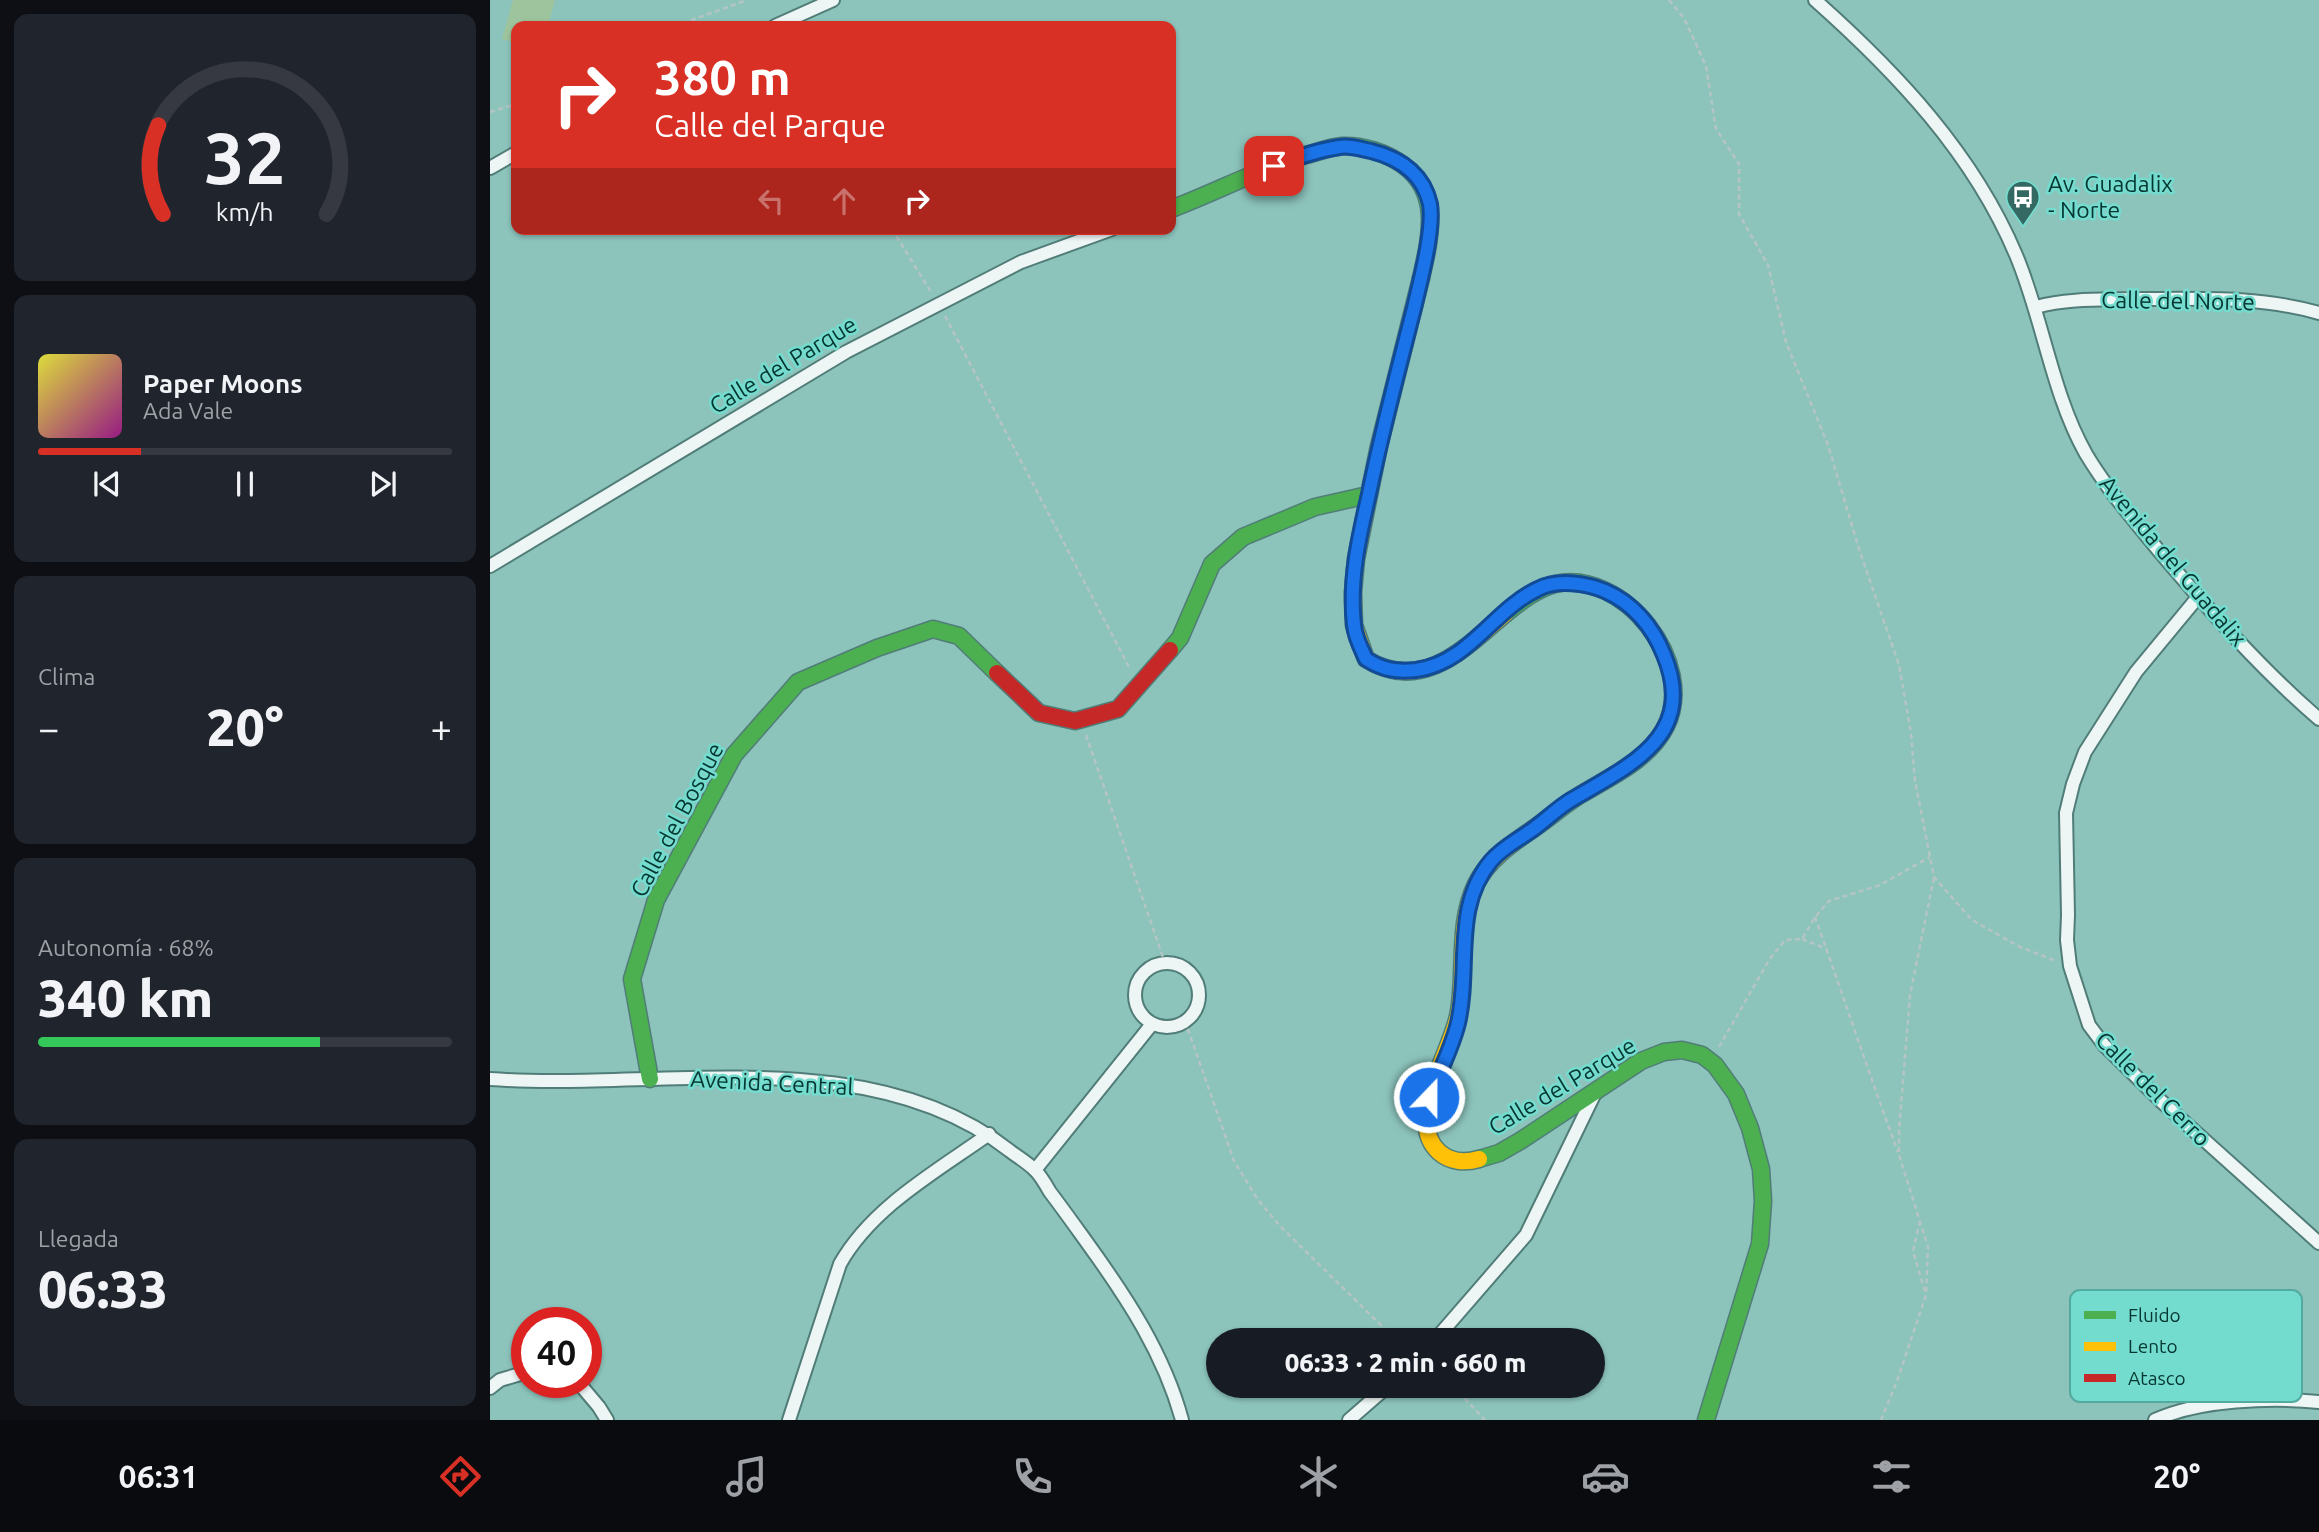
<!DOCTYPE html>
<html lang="es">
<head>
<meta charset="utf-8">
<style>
  :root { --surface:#171b24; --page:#20242c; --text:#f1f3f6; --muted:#9ea1a6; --line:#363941; --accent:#d93025 }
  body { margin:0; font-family:Ubuntu,sans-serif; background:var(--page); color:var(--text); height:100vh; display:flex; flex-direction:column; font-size:26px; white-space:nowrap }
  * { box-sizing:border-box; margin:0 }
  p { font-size:23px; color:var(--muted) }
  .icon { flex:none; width:38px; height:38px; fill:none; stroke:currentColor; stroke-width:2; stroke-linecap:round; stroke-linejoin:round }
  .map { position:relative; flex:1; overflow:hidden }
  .panel { display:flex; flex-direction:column; gap:14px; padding:14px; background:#0d0f14; width:490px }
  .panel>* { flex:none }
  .banner { position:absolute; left:21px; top:21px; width:665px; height:214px; border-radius:14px; box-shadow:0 2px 5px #0004; background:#d93025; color:#fff; overflow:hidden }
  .speed { position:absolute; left:21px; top:1307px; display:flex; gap:14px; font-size:35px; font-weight:700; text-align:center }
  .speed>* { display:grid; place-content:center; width:91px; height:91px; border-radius:50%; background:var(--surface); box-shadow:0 2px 5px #0004; line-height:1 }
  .speed .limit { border:10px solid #d22; background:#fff; color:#111 }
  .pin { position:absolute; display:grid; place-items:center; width:60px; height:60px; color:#fff; margin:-30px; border-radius:14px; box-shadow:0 4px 10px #0006 }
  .me { position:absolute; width:77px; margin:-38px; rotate:22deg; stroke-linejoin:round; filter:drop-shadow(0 0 5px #0008) }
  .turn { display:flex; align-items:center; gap:24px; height:147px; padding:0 28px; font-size:32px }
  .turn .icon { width:91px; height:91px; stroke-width:2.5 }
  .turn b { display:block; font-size:49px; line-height:60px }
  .lanes { display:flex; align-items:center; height:66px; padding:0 28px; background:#0003; justify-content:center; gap:35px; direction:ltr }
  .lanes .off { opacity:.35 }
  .big { font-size:52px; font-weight:800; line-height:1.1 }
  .panel .card { flex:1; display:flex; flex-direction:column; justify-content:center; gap:10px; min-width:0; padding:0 24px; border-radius:14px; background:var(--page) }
  .panel .dial { align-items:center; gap:0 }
  .dial svg { height:182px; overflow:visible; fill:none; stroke:var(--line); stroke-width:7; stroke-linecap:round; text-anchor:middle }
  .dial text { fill:var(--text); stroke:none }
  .song { display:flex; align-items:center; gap:21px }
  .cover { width:84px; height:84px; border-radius:10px; background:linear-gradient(135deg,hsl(60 70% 55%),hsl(310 70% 35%)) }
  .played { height:7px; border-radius:4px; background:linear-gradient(90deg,var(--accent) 25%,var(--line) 25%) }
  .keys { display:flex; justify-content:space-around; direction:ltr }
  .heat { display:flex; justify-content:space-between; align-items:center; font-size:38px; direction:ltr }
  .charge { height:10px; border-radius:5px; background:linear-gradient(90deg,#34c759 68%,var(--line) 0) }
  .trip { position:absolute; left:716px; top:1328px; width:399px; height:70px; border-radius:35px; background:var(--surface); box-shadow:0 2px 5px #0004; font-weight:800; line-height:70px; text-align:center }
  .tab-bar { display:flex; height:112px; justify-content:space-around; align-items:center; background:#090b0e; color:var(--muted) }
  .tab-bar .icon { width:49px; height:49px }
  .tab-bar .on { color:var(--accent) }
  .tab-bar b { font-size:32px; color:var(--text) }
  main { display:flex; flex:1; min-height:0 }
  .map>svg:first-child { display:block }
  .green { fill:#9ec49d }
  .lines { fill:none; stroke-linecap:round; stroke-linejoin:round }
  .street-casing { stroke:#517d78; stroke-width:16 }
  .fast-casing { stroke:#517d78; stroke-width:19 }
  .slow-casing { stroke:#517d78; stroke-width:19 }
  .jam-casing { stroke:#517d78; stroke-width:19 }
  .path { stroke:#b4c5c3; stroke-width:2.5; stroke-dasharray:5 3.5; stroke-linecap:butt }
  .street { stroke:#eef6f5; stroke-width:12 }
  .fast { stroke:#4caf50; stroke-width:16 }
  .slow { stroke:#ffc107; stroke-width:16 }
  .jam { stroke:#c62828; stroke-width:16 }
  .route-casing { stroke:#114b97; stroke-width:18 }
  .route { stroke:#1a73e8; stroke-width:12 }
  .labels { text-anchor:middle; stroke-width:5; stroke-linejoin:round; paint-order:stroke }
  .poi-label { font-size:23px; fill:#053631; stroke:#74dcce; text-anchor:start }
  .street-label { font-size:23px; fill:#053631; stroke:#74dcce }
  .key { fill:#74dcce; stroke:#53aa9f; stroke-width:2 }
  .key-label { font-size:19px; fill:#053631 }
</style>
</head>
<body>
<main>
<section class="panel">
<div class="card dial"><svg viewBox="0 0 100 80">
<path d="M14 69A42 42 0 1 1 86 69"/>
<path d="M14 69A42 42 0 0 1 12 30" stroke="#d93025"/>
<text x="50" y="56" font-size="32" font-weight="700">32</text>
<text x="50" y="72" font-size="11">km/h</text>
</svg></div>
<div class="card">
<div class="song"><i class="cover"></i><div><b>Paper Moons</b><p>Ada Vale</p></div></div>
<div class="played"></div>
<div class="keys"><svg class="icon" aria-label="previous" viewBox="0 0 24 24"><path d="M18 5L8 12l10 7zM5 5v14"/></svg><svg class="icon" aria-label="pause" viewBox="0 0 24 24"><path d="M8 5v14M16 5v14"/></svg><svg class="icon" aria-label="next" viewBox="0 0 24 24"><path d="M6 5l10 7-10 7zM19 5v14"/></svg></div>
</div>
<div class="card"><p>Clima</p>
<div class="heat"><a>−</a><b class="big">20°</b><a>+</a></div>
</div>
<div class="card"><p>Autonomía · 68%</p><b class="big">340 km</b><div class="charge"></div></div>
<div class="card"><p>Llegada</p><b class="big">06:33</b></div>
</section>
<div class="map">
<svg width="1829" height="1420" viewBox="0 0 1829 1420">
  <rect width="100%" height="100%" fill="#8cc4bc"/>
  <polygon class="green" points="23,0 65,0 58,26 26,26 26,43 12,39"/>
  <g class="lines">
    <defs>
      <g id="street">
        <path d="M1325,0C1406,72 1483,153 1526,255C1553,319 1562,394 1596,454C1617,489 1643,519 1669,551C1719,610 1770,668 1829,719"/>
        <polyline points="285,26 343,0"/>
        <polyline points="0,168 26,153"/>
        <path d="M1546,307C1579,298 1613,300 1647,299C1709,299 1770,296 1829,313"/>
        <polyline points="0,566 356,352 531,262 622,229"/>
        <polyline points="1708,597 1646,672 1595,752 1583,784 1576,813 1578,915 1577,940 1580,966 1599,1025 1614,1045 1672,1102 1829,1243"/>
        <circle cx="677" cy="995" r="32"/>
        <path d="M0,1079C167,1091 379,1040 520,1151C528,1157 538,1163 545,1170C551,1176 556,1185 560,1192C573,1209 585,1226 598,1244C637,1298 674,1354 692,1420"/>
        <polyline points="545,1170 662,1024"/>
        <polyline points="945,1340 1036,1235 1105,1093"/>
        <polyline points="88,1382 109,1407 117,1420"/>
        <polyline points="0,1388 10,1380 37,1372"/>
        <path d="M299,1420L350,1264C382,1207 447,1171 499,1134"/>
        <polyline points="859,1420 898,1386"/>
        <path d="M1665,1420C1708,1400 1782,1397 1829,1402"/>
      </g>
      <g id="fast">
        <path d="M681,209C726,192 769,169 816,155C828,152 840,147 852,146C873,145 897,153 913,165C952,193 940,238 931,278"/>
        <path d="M1015,614C1030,602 1046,589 1065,584C1134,569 1207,663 1176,726C1159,760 1121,776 1090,795C1074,805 1059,818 1043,829"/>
        <polyline points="680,650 690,638 722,564 753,537 825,507 878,495"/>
        <polyline points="160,1079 142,979 166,900 244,755 308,682 387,648 443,629 469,636 507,673"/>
        <polyline points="989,1159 1009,1153 1030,1141 1151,1061 1174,1052 1192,1050 1212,1055 1225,1065 1246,1094 1260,1128 1271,1169 1273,1201 1270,1244 1216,1420"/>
      </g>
      <g id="slow">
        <path d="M931,278L889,446L866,559L863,592L864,625L876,659C932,694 975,648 1015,614"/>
        <path d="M989,1159C975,1163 960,1162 949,1152C913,1119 964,1049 969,1011C976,969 967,924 986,884C998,860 1021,844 1043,829"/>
      </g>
      <polyline id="jam" points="507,673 549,713 585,721 628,709 680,650"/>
    </defs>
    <use href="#street" class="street-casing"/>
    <use href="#fast" class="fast-casing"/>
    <use href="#slow" class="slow-casing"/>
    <use href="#jam" class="jam-casing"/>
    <g class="path">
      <polyline points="1179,0 1194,18 1216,66 1226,129 1249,164 1249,214 1278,265 1296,342 1338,445 1369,549 1409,665 1421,733 1425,781 1444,877 1482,920 1530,947 1566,961"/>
      <polyline points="185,26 257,0"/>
      <polyline points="0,112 26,104"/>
      <polyline points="402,229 441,292"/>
      <polyline points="455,316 640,669"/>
      <polyline points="596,735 675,963"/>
      <path d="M1325,917C1353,995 1379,1074 1408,1152"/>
      <polyline points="1312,939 1337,949"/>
      <polyline points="695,1021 744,1161 768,1200 790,1226 906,1340"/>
      <polyline points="1229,1047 1279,960 1295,940 1312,939 1325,917 1339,901 1390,885 1440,857"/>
      <polyline points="1430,1221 1423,1251 1435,1292"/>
      <polyline points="963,1386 995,1420"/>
      <polyline points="1391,1420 1407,1381 1436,1295 1438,1247 1409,1155 1409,1130 1420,995 1444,877"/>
    </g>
    <use href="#street" class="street"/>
    <use href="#fast" class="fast"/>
    <use href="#slow" class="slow"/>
    <use href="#jam" class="jam"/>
  </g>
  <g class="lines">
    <defs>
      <path id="route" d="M784,166C805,158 827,150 850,147C859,145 871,149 881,151C909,158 933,173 940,204C944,229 931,278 925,304C909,367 892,430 879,494C869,537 859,580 864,625C865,637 871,648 876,659C893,670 907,672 926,670C979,663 1003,610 1048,589C1067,579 1096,583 1115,591C1143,603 1163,627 1174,655C1208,737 1138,766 1081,800C1066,809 1054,822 1039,832C1026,841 1012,848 1001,861C962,908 981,968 968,1023C962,1048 949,1073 939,1097"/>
    </defs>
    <use href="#route" class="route-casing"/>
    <use href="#route" class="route"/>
  </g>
  <defs>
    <symbol id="bus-pin" viewBox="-11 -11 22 30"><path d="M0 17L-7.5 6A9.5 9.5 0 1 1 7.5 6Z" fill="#346862" stroke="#74dcce"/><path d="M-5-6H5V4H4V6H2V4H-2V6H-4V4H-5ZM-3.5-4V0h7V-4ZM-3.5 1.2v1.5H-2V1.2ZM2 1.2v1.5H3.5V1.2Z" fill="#fff"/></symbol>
  </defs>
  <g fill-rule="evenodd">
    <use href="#bus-pin" x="1514" y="178" width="38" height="52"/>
  </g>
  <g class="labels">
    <g class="poi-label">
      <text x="1558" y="192">Av. Guadalix<tspan x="1558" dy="26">- Norte</tspan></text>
    </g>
    <g class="street-label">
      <text transform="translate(1688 301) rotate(1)" y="8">Calle del Norte</text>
      <text transform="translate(293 365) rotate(-31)" y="8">Calle del Parque</text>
      <text transform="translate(1683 561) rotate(50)" y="8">Avenida del Guadalix</text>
      <text transform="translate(187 820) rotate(-62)" y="8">Calle del Bosque</text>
      <text transform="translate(282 1083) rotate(3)" y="8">Avenida Central</text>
      <text transform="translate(1072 1086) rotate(-31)" y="8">Calle del Parque</text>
      <text transform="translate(1663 1089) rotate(45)" y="8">Calle del Cerro</text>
    </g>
  </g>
  <rect x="1580" y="1290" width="232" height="112" rx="10" class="key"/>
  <rect x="1594" y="1311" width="32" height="8" fill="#4caf50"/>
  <rect x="1594" y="1342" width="32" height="9" fill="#ffc107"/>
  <rect x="1594" y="1374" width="32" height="8" fill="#c62828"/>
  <g class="key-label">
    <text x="1638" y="1322">Fluido</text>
    <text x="1638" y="1353">Lento</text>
    <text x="1638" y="1385">Atasco</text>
  </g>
</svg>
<div class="speed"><div class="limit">40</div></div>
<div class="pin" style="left:784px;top:166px;background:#d93025"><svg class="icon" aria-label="arrive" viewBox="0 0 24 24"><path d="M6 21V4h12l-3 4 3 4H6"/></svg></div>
<svg class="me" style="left:939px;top:1097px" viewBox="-20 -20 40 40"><circle r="17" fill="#1a73e8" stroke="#fff" stroke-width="3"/><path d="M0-11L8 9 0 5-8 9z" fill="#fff"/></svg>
<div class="trip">06:33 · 2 min · 660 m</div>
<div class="banner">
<div class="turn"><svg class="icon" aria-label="right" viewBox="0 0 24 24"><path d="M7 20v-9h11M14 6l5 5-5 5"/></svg><div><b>380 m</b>Calle del Parque</div></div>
<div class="lanes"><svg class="icon off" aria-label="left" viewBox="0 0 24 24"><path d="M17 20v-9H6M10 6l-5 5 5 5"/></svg><svg class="icon off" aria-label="ahead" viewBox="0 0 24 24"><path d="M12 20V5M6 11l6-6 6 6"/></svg><svg class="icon" aria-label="right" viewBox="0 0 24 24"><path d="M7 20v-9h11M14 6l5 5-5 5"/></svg></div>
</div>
</div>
</main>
<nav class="tab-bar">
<b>06:31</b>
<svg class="icon on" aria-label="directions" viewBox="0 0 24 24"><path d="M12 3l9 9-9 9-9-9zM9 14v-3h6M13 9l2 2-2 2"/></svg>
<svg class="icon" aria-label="music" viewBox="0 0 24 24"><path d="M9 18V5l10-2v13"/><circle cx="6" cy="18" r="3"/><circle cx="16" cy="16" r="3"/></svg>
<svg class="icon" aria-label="phone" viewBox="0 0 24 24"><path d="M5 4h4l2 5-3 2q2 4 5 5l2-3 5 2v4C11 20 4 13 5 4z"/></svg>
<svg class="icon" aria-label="climate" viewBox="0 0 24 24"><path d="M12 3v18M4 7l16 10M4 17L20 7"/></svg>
<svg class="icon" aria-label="car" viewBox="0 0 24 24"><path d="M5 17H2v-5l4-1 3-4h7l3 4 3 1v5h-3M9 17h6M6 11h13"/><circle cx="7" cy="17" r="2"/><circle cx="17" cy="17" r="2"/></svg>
<svg class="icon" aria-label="filters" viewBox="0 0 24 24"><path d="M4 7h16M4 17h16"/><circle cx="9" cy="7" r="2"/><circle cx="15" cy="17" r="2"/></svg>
<b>20°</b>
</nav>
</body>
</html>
